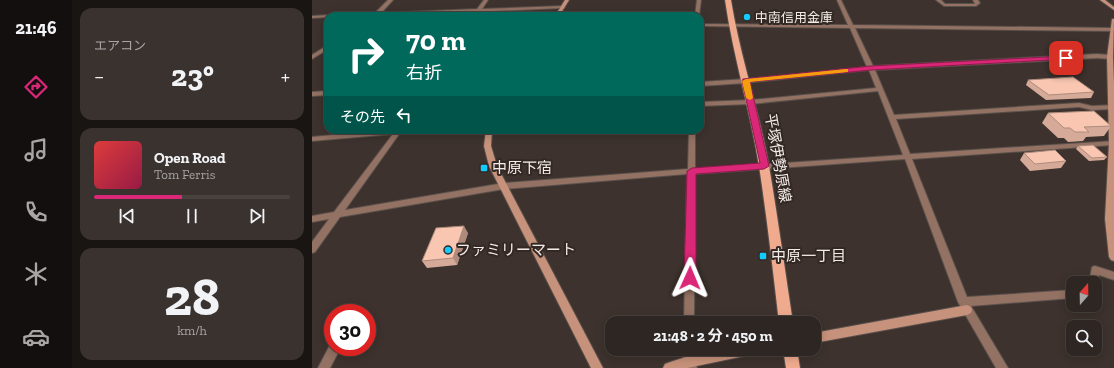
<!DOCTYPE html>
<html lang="ja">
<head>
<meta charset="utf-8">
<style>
  :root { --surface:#2e2622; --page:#3a322f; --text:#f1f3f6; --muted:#a7a5a5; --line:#494340; --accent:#db2777 }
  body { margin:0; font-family:"Zilla Slab","Noto Sans JP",serif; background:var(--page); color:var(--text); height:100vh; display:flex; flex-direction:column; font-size:15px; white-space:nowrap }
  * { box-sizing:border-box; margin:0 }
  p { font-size:13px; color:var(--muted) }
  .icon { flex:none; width:22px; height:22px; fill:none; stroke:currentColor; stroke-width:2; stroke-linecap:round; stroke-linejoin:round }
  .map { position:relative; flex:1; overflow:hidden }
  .side { display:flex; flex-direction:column; gap:8px; padding:8px; background:#191513; width:240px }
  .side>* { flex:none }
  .guide { position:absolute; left:12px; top:12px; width:380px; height:122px; border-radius:12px; box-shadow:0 2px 10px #0003,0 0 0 1px var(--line); background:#00695c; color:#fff; overflow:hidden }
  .needle { width:26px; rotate:20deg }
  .controls { position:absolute; left:754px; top:276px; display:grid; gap:8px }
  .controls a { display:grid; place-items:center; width:36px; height:36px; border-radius:8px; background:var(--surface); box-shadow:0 2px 10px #0003,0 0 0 1px var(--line); font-size:20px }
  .speed { position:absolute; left:12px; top:304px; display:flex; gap:8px; font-size:20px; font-weight:700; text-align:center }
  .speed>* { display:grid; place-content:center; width:52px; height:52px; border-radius:50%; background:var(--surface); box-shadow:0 2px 10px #0003,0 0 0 1px var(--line); line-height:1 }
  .speed .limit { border:6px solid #d22; background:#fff; color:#111 }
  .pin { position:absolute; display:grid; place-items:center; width:34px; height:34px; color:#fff; margin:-17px; border-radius:8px; box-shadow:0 2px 6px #0006 }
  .me { position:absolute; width:44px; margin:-22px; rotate:1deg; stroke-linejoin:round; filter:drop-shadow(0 0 3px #0008) }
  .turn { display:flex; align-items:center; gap:14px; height:84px; padding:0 16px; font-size:18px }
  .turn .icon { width:52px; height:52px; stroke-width:2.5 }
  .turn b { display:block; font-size:28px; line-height:34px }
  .then { display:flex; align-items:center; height:38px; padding:0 16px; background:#0003; gap:8px; font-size:15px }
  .big { font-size:30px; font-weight:700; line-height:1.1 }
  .side .tile { flex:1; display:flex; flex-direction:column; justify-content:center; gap:6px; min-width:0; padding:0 14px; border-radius:12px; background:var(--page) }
  .side .dial { align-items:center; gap:0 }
  .dial b { font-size:52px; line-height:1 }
  .song { display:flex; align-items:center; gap:12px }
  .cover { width:48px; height:48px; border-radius:6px; background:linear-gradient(135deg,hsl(0 70% 55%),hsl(340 70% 35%)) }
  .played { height:4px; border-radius:2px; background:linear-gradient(90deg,var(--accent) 45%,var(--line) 45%) }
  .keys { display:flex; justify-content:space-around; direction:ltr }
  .heat { display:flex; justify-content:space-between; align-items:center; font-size:22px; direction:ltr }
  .trip { position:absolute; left:293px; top:316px; width:216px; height:40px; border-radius:12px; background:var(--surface); box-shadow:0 2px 10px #0003,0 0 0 1px var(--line); font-weight:700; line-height:40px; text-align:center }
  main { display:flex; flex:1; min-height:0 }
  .dock { display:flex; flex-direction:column; width:72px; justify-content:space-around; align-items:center; background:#120f0e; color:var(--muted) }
  .dock .icon { width:28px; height:28px }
  .dock .active { color:var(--accent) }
  .dock b { font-size:18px; color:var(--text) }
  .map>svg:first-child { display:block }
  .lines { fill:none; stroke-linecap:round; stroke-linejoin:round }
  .street-casing { stroke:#5a504b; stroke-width:2 }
  .secondary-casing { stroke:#5a504b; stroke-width:2 }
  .primary-casing { stroke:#5a504b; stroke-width:2 }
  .street { fill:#937163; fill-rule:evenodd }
  .secondary { fill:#c7927b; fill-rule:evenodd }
  .primary { fill:#f0ab8e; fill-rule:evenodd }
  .wall { fill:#d5aa98 }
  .shaded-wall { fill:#ae8b7c }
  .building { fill:#f8c6b1; stroke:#ae8b7c }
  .route { fill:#db2777; stroke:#8e194d }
  .slow { fill:#f59e0b }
  .poi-dot { fill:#12cafb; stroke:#332823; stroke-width:1.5 }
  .labels { text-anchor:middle; stroke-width:4; stroke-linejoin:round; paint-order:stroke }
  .far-poi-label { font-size:13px; fill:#f3ebe8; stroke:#332823; text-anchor:start }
  .street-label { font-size:15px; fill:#f3ebe8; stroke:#332823 }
  .poi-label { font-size:15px; fill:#f3ebe8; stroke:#332823; text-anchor:start }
</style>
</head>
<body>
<main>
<nav class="dock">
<b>21:46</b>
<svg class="icon active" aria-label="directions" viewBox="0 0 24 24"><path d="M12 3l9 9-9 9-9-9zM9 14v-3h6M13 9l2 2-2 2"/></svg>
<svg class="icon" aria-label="music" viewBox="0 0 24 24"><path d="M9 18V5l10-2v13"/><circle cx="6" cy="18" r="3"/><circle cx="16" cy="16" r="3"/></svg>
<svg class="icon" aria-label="phone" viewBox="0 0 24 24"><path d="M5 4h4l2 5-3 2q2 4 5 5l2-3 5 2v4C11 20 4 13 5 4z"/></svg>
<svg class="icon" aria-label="climate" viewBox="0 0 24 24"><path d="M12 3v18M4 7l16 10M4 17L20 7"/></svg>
<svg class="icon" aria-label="car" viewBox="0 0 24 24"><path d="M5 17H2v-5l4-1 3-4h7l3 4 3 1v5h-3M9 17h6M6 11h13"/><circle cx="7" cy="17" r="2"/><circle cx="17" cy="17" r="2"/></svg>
</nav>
<section class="side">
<div class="tile"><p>エアコン</p>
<div class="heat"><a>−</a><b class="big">23°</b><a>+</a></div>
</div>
<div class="tile">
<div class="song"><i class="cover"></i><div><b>Open Road</b><p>Tom Ferris</p></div></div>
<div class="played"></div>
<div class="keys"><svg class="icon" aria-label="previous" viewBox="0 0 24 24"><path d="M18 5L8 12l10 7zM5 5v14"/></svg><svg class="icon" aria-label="pause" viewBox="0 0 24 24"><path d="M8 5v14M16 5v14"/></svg><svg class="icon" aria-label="next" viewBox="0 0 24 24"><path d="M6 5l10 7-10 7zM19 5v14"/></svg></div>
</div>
<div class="tile dial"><b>28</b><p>km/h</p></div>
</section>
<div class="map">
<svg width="802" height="368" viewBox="0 0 802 368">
  <rect width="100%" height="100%" fill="#3d322d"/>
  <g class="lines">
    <defs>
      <g id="street">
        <polygon points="76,0 81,0 69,13 165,9 172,0 176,0 170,9 251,6 253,7 251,8 66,16 20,16 22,15 63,13"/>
        <polygon points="385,0 389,0 387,16 383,16"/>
        <polygon points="525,0 529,0 541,25 802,28 802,30 800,31 543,28 561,66 785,54 798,55 801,57 798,59 785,58 563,70 582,115 767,103 780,106 802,105 801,109 780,110 767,107 584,119 598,154 802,141 801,145 600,159 655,297 761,290 761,298 659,306 696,368 684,368 646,302 593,159 383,174 382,323 372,323 375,174 192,189 28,217 3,252 0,253 0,242 17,219 0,222 0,216 22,212 81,134 0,141 0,137 74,130 90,130 33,210 192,183 376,169 377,130 383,130 383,169 591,155 566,91 439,104 388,106 388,102 439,100 564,88 557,70 434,83 388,86 388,82 434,79 555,67 538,28 388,26 388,24 536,25"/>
        <polygon points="624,0 629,0 633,4 663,4 661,0 666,0 668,3 664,6 632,6"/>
        <polygon points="18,15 18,16 16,16 16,17 0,18 0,16"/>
        <polygon points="16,45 16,49 0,59 0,55"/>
        <polygon points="16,91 16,95 0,96 0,92"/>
        <polygon points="783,266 802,272 802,280 787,275 785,286 783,287 783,283 777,283 780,267"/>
        <polygon points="19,343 21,343 21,347 29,347 18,368 6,368"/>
        <polygon points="371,349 383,349 383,362 385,368 373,368 371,362"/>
      </g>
      <g id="secondary">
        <polygon points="253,0 257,0 247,16 243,16"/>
        <polygon points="788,0 793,0 802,7 802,10"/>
        <polygon points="800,19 802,19 801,57 802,84 802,261 799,260 797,257 793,219 797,143 795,57"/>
        <polygon points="174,130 180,130 179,146 185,166 291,368 279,368 177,166 172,146"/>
        <polygon points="655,305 659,307 660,310 659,313 655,315 502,343 502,333"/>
        <path d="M416,349H448L446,353L442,354L375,368H351L353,364C373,356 395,353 416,349Z"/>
      </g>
      <g id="primary">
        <path d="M413,0H419C428,56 447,110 457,166C466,218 473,271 481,323H467C461,271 455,218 447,166C438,110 421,56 413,0Z"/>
        <polygon points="471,349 485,349 488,368 474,368"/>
      </g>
    </defs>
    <use href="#street" class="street-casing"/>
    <use href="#secondary" class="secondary-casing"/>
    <use href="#primary" class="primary-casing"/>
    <use href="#street" class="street"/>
    <use href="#secondary" class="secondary"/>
    <use href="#primary" class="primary"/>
  </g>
  <g class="wall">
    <polygon points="716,80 782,92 779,98 734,100 714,85"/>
    <polygon points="736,113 799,126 792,136 774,137 771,141 756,142 752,138 746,138 730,123"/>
    <polygon points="766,146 795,157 792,160 777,161 764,149"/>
    <polygon points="712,153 754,161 749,168 718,171 708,160"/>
    <polygon points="156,233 145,265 115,268 110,261"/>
  </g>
  <polygon class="shaded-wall" points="152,226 156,233 145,265 141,258"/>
  <g class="building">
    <polygon points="761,77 782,92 737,95 716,80"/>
    <polygon points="782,111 799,126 772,127 777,132 763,132 758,128 752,128 736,113"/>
    <polygon points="781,145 795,157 780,158 766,146"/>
    <polygon points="743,150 754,161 723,164 712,153"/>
    <polygon points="152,226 141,258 110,261 124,228"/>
  </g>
  <polygon class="route" points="754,56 757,56 757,59 559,70 438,82 457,166 452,169 384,174 384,278 382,281 378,282 374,281 372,278 375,171 380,168 448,163 430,81 431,79 559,66"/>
  <polygon class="slow" points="534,69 536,69 536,72 438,82 441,98 438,100 434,98 430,81 434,79"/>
  <g class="poi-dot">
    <circle cx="435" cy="17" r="4"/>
    <rect x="168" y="164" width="8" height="8" rx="2"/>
    <circle cx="136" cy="250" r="4"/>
    <rect x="447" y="252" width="8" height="8" rx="2"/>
  </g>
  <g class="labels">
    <g class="far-poi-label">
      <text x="443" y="22">中南信用金庫</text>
    </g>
    <g class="street-label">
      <text transform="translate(466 158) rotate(80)" y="5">平塚伊勢原線</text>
    </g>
    <g class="poi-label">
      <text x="180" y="173">中原下宿</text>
      <text x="144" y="255">ファミリーマート</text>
      <text x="459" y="261">中原一丁目</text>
    </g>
  </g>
</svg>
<div class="controls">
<a><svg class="needle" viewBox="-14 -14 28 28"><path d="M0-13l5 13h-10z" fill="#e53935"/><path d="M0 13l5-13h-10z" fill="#a7a5a5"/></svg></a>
<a><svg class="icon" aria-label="search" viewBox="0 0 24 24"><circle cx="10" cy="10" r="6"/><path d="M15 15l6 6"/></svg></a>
</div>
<div class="speed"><div class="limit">30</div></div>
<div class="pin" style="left:754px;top:58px;background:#d93025"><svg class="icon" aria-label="arrive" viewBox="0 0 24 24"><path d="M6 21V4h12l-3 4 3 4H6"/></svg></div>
<svg class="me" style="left:378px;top:278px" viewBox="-20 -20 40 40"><path d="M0-17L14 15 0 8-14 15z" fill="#db2777" stroke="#fff" stroke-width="4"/></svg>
<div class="trip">21:48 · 2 分 · 450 m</div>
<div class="guide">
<div class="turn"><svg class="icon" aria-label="right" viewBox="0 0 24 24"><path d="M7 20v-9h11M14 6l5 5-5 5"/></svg><div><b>70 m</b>右折</div></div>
<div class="then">その先<svg class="icon" aria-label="left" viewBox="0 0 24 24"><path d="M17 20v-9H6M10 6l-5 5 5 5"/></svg></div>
</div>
</div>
</main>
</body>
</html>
